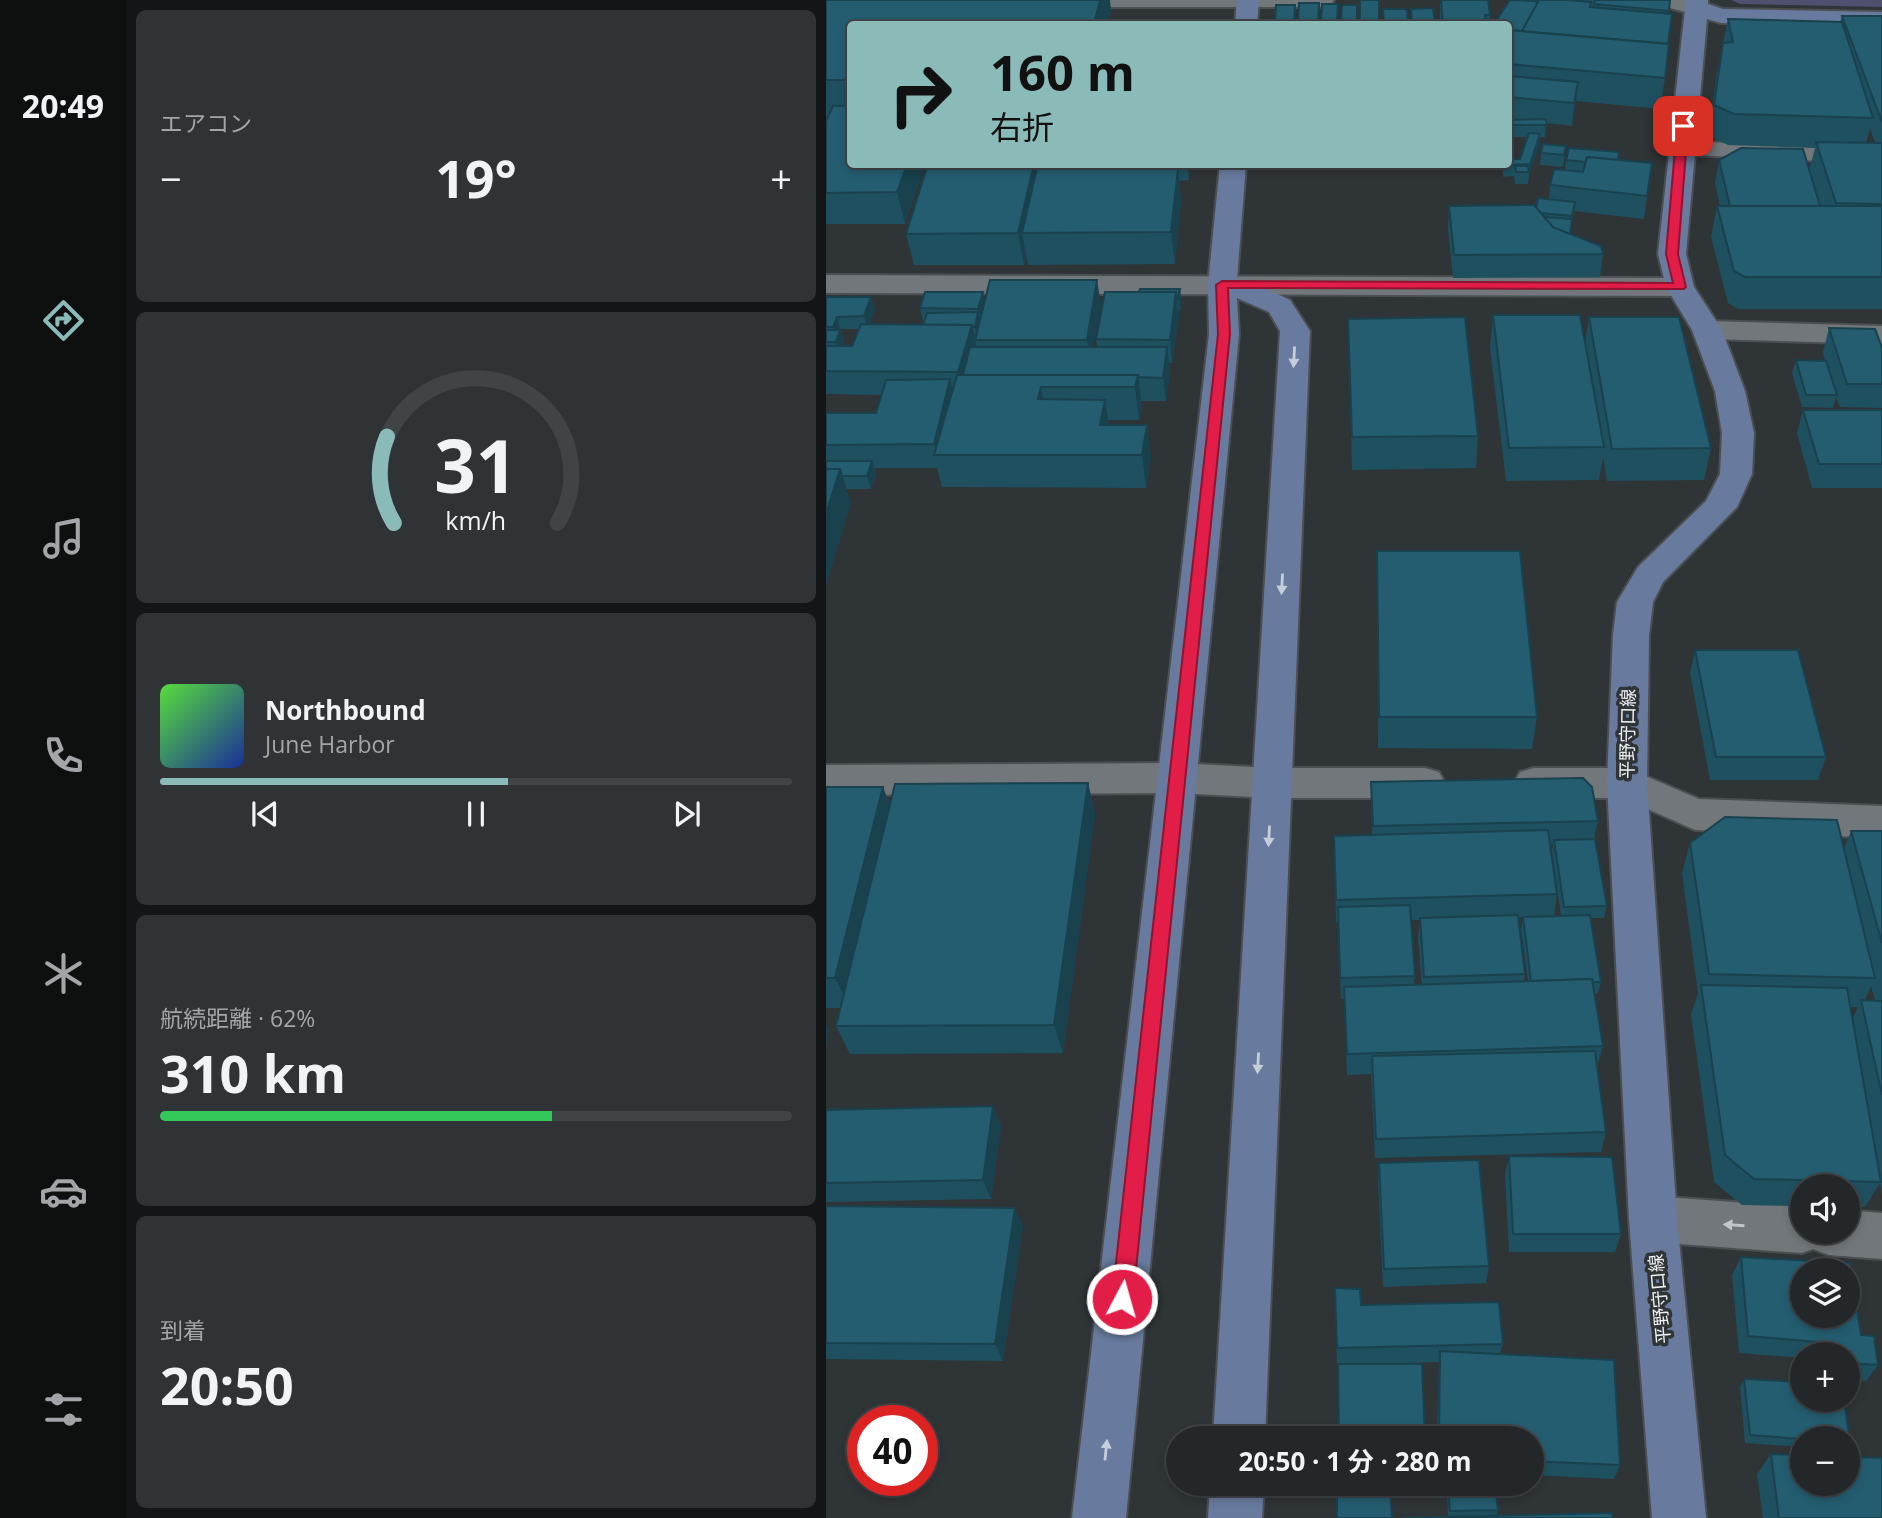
<!DOCTYPE html>
<html lang="ja">
<head>
<meta charset="utf-8">
<style>
  :root { --surface:#232729; --page:#2f3335; --text:#f1f3f6; --muted:#a3a5a8; --line:#404446; --accent:#8bbbb9 }
  body { margin:0; font-family:"Open Sans","Noto Sans JP",sans-serif; background:var(--page); color:var(--text); height:100vh; display:flex; flex-direction:column; font-size:26px; white-space:nowrap }
  * { box-sizing:border-box; margin:0 }
  p { font-size:23px; color:var(--muted) }
  .icon { flex:none; width:38px; height:38px; fill:none; stroke:currentColor; stroke-width:2; stroke-linecap:round; stroke-linejoin:round }
  .map { position:relative; flex:1; overflow:hidden }
  .sheet { display:flex; flex-direction:column; gap:10px; padding:10px; background:#131517; width:700px }
  .sheet>* { flex:none }
  .guide { position:absolute; left:21px; top:21px; width:665px; height:147px; border-radius:7px; box-shadow:0 4px 10px #0003,0 0 0 2px var(--line); background:#8bbbb9; color:#111; overflow:hidden }
  .fabs { position:absolute; left:964px; top:1174px; display:grid; gap:14px }
  .fabs a { display:grid; place-items:center; width:70px; height:70px; border-radius:50%; background:var(--surface); box-shadow:0 4px 10px #0003,0 0 0 2px var(--line); font-size:35px }
  .speed { position:absolute; left:21px; top:1405px; display:flex; gap:14px; font-size:35px; font-weight:700; text-align:center }
  .speed>* { display:grid; place-content:center; width:91px; height:91px; border-radius:50%; background:var(--surface); box-shadow:0 4px 10px #0003,0 0 0 2px var(--line); line-height:1 }
  .speed .limit { border:10px solid #d22; background:#fff; color:#111 }
  .pin { position:absolute; display:grid; place-items:center; width:60px; height:60px; color:#fff; margin:-30px; border-radius:14px; box-shadow:0 4px 10px #0006 }
  .me { position:absolute; width:77px; margin:-38px; rotate:6deg; stroke-linejoin:round; filter:drop-shadow(0 0 5px #0008) }
  .turn { display:flex; align-items:center; gap:24px; height:147px; padding:0 28px; font-size:32px }
  .turn .icon { width:91px; height:91px; stroke-width:2.5 }
  .turn b { display:block; font-size:49px; line-height:60px }
  .big { font-size:52px; font-weight:700; line-height:1.1 }
  .sheet .tile { flex:1; display:flex; flex-direction:column; justify-content:center; gap:10px; min-width:0; padding:0 24px; border-radius:10px; background:var(--page) }
  .sheet .dial { align-items:center; gap:0 }
  .dial svg { height:182px; overflow:visible; fill:none; stroke:var(--line); stroke-width:7; stroke-linecap:round; text-anchor:middle }
  .dial text { fill:var(--text); stroke:none }
  .song { display:flex; align-items:center; gap:21px }
  .cover { width:84px; height:84px; border-radius:10px; background:linear-gradient(135deg,hsl(110 70% 55%),hsl(230 70% 35%)) }
  .played { height:7px; border-radius:4px; background:linear-gradient(90deg,var(--accent) 55%,var(--line) 55%) }
  .keys { display:flex; justify-content:space-around; direction:ltr }
  .heat { display:flex; justify-content:space-between; align-items:center; font-size:38px; direction:ltr }
  .charge { height:10px; border-radius:5px; background:linear-gradient(90deg,#34c759 62%,var(--line) 0) }
  .trip { position:absolute; left:340px; top:1426px; width:378px; height:70px; border-radius:35px; background:var(--surface); box-shadow:0 4px 10px #0003,0 0 0 2px var(--line); font-weight:700; line-height:70px; text-align:center }
  main { display:flex; flex:1; min-height:0 }
  .tab-bar { display:flex; flex-direction:column; width:126px; justify-content:space-around; align-items:center; background:#0e1010; color:var(--muted) }
  .tab-bar .icon { width:49px; height:49px }
  .tab-bar .on { color:var(--accent) }
  .tab-bar b { font-size:32px; color:var(--text) }
  .map>svg:first-child { display:block }
  .green { fill:#4f506f }
  .lines { fill:none; stroke-linecap:round; stroke-linejoin:round }
  .street-casing { stroke:#4b4f52; stroke-width:4 }
  .secondary-casing { stroke:#4b4f52; stroke-width:4 }
  .street { fill:#71777b; fill-rule:evenodd }
  .secondary { fill:#687b9e; fill-rule:evenodd }
  .wall { fill:#1f5060; fill-rule:evenodd }
  .shaded-wall { fill:#19414e }
  .building { fill:#245d70; stroke:#19414e; stroke-width:2; fill-rule:evenodd }
  .oneway { fill:#c6ceda }
  .oneway2 { fill:#c3c7ca }
  .route { fill:#e11d48; stroke:#92132f; stroke-width:2 }
  .labels { text-anchor:middle; stroke-width:7; stroke-linejoin:round; paint-order:stroke }
  .street-label { font-size:18px; fill:#eff2f4; stroke:#2f3437 }
</style>
</head>
<body>
<main>
<nav class="tab-bar">
<b>20:49</b>
<svg class="icon on" aria-label="directions" viewBox="0 0 24 24"><path d="M12 3l9 9-9 9-9-9zM9 14v-3h6M13 9l2 2-2 2"/></svg>
<svg class="icon" aria-label="music" viewBox="0 0 24 24"><path d="M9 18V5l10-2v13"/><circle cx="6" cy="18" r="3"/><circle cx="16" cy="16" r="3"/></svg>
<svg class="icon" aria-label="phone" viewBox="0 0 24 24"><path d="M5 4h4l2 5-3 2q2 4 5 5l2-3 5 2v4C11 20 4 13 5 4z"/></svg>
<svg class="icon" aria-label="climate" viewBox="0 0 24 24"><path d="M12 3v18M4 7l16 10M4 17L20 7"/></svg>
<svg class="icon" aria-label="car" viewBox="0 0 24 24"><path d="M5 17H2v-5l4-1 3-4h7l3 4 3 1v5h-3M9 17h6M6 11h13"/><circle cx="7" cy="17" r="2"/><circle cx="17" cy="17" r="2"/></svg>
<svg class="icon" aria-label="filters" viewBox="0 0 24 24"><path d="M4 7h16M4 17h16"/><circle cx="9" cy="7" r="2"/><circle cx="15" cy="17" r="2"/></svg>
</nav>
<section class="sheet">
<div class="tile"><p>エアコン</p>
<div class="heat"><a>−</a><b class="big">19°</b><a>+</a></div>
</div>
<div class="tile dial"><svg viewBox="0 0 100 80">
<path d="M14 69A42 42 0 1 1 86 69"/>
<path d="M14 69A42 42 0 0 1 11 31" stroke="#8bbbb9"/>
<text x="50" y="56" font-size="32" font-weight="700">31</text>
<text x="50" y="72" font-size="11">km/h</text>
</svg></div>
<div class="tile">
<div class="song"><i class="cover"></i><div><b>Northbound</b><p>June Harbor</p></div></div>
<div class="played"></div>
<div class="keys"><svg class="icon" aria-label="previous" viewBox="0 0 24 24"><path d="M18 5L8 12l10 7zM5 5v14"/></svg><svg class="icon" aria-label="pause" viewBox="0 0 24 24"><path d="M8 5v14M16 5v14"/></svg><svg class="icon" aria-label="next" viewBox="0 0 24 24"><path d="M6 5l10 7-10 7zM19 5v14"/></svg></div>
</div>
<div class="tile"><p>航続距離 · 62%</p><b class="big">310 km</b><div class="charge"></div></div>
<div class="tile"><p>到着</p><b class="big">20:50</b></div>
</section>
<div class="map">
<svg width="1056" height="1518" viewBox="0 0 1056 1518">
  <rect width="100%" height="100%" fill="#2f3437"/>
  <polygon class="green" points="905,0 1056,0 1056,7 914,4"/>
  <g class="lines">
    <defs>
      <g id="street">
        <polygon points="272,0 508,0 505,5 497,7 283,7 275,5"/>
        <polygon points="830,0 866,0 878,3 881,8 878,13 870,15 833,5"/>
        <polygon points="854,141 1056,148 1056,164 845,154 841,149 845,144"/>
        <polygon points="0,275 854,278 864,281 868,287 864,293 854,296 0,293"/>
        <polygon points="881,321 1056,326 1056,344 881,339 871,336 866,330 871,324"/>
        <polygon points="351,763 446,768 599,768 613,772 619,783 613,794 599,798 446,798 351,793 0,795 0,765"/>
        <polygon points="708,768 801,768 873,799 1056,806 1056,838 869,830 797,798 708,798 694,794 688,783 694,772"/>
        <polygon points="827,1196 976,1207 976,1232 1022,1232 1022,1210 1056,1213 1056,1259 1003,1255 987,1249 976,1253 827,1242 810,1235 803,1219 810,1203"/>
      </g>
      <g id="secondary">
        <polygon points="411,0 433,0 431,24 409,24"/>
        <polygon points="860,0 882,0 882,4 897,9 1056,12 1056,26 895,23 881,19 860,254 868,287 896,330 919,391 928,433 926,474 911,507 837,582 827,602 823,635 821,783 851,1219 880,1518 826,1518 803,1219 781,783 787,635 791,602 812,567 880,501 894,474 896,433 889,391 866,330 840,287 832,254"/>
        <polygon points="394,164 420,164 411,279 439,288 464,300 484,331 439,1438 387,1438 454,331 443,312 411,298 413,334 300,1518 246,1518 383,334 382,284"/>
        <polygon points="384,1484 438,1484 436,1518 382,1518"/>
      </g>
    </defs>
    <use href="#street" class="street-casing"/>
    <use href="#secondary" class="secondary-casing"/>
    <use href="#street" class="street"/>
    <use href="#secondary" class="secondary"/>
  </g>
  <g class="wall">
    <polygon points="0,0 285,10 281,24 24,24 24,164 99,164 79,224 0,224 0,121 2,117 0,117"/>
    <polygon points="614,0 662,0 664,15 664,24 614,24"/>
    <polygon points="749,0 844,0 842,13 839,78 834,109 750,101 746,126 720,123 719,137 714,137 713,146 703,175 702,184 689,184 688,176 677,177 677,164 682,164 694,159 702,137 682,137 682,24 711,5"/>
    <path d="M1016,16H1056V309H912L902,303L885,237L891,206H894L889,183L893,160L983,171L989,148L902,145L882,136L891,73L902,19L1014,22ZM1044,128L1049,143H1040Z"/>
    <polygon points="740,146 737,167 714,165 715,153"/>
    <polygon points="740,160 792,160 826,163 818,219 748,211 744,234 777,254 774,277 627,278 622,229 623,206 710,208 723,199 724,185 739,170"/>
    <polygon points="102,164 364,164 363,180 353,181 355,201 349,264 202,265 200,255 198,265 88,265 80,234"/>
    <path d="M354,289L355,302L354,311H352L353,316L346,363H343L344,371L340,401H315L316,408L313,420H282L283,425H321L325,458L320,488L116,487L111,468H49L50,474L45,489H20L25,502L0,584V413H50L56,395L0,394V297H45L49,309L43,324L97,325L98,321H97L94,308L159,302L275,304L267,347H271L270,339L313,292ZM15,329H33L26,346H17L18,342Z"/>
    <polygon points="667,315 759,344 763,317 885,448 878,480 781,481 777,457 773,480 680,481 664,348"/>
    <polygon points="522,319 652,436 650,468 526,470"/>
    <polygon points="1003,328 1056,348 1056,408 1014,407 1010,397 1007,408 976,407 966,373 970,360 999,361 997,352"/>
    <polygon points="977,410 1056,410 1056,488 986,488 971,433"/>
    <polygon points="551,551 711,717 706,749 552,748"/>
    <polygon points="869,650 1000,757 992,780 884,780 864,673"/>
    <path d="M545,782L772,821L768,839L781,906L778,918H764L775,982L772,993L768,994L777,1046L771,1067L780,1132L775,1152L549,1158L545,1074L521,1075L518,999H515L512,922H510L508,836L546,835ZM727,844L726,852L735,916L697,917L695,929L702,981H698L699,974L692,917L728,916L731,894L724,845ZM585,920H594L592,940L596,984H588L589,976Z"/>
    <polygon points="262,783 269,814 237,1053 24,1054 10,1026 14,1008 0,1008 0,787 57,787 64,806"/>
    <path d="M1025,831H1056V1194L1054,1183L1039,1207H1022V1186H976V1206L916,1205L888,1182L865,1014L872,994L856,873L864,843L1018,848ZM1045,986L1049,1001L1039,1000ZM1025,1007H1032L1027,1018Z"/>
    <polygon points="167,1106 175,1126 165,1199 0,1202 0,1110"/>
    <polygon points="683,1156 795,1234 789,1252 683,1252 679,1175"/>
    <polygon points="553,1163 663,1266 660,1283 557,1287 552,1183"/>
    <polygon points="0,1206 197,1226 177,1361 0,1359"/>
    <polygon points="915,1257 1035,1335 1052,1365 1040,1381 1022,1380 1022,1354 976,1354 976,1358 913,1353 906,1275"/>
    <polygon points="509,1288 535,1305 677,1344 674,1354 794,1465 788,1479 705,1475 705,1438 611,1438 613,1362 511,1365"/>
    <polygon points="918,1379 976,1382 976,1400 1018,1400 1024,1442 1022,1444 1022,1438 976,1438 976,1447 919,1443 914,1387"/>
    <polygon points="945,1454 1056,1518 937,1518 931,1474"/>
    <polygon points="622,1485 672,1510 670,1516 622,1517 621,1493"/>
  </g>
  <g class="shaded-wall">
    <polygon points="274,0 284,0 285,10 281,24 268,24"/>
    <polygon points="752,82 750,104 746,126 748,103"/>
    <polygon points="714,134 713,146 703,176 704,164"/>
    <polygon points="81,164 99,164 79,224 71,192"/>
    <polygon points="208,164 220,164 196,233 200,255 198,265 192,233"/>
    <polygon points="333,164 337,164 339,181 333,169"/>
    <polygon points="361,164 364,164 363,180"/>
    <polygon points="352,169 355,201 349,264 345,232"/>
    <polygon points="271,280 275,304 264,363 261,340"/>
    <polygon points="354,289 355,302 354,311 352,299"/>
    <polygon points="157,292 159,304 155,321 152,309"/>
    <polygon points="350,292 353,316 346,363 344,340"/>
    <polygon points="45,297 49,309 42,329 38,316"/>
    <polygon points="152,312 155,325 151,340 149,327"/>
    <polygon points="11,317 18,342 14,355 10,342 11,339 7,327"/>
    <polygon points="146,325 151,349 137,396 132,372"/>
    <polygon points="341,347 344,371 340,401 337,378"/>
    <polygon points="312,375 316,408 313,420 309,387"/>
    <polygon points="124,379 130,403 111,455 108,444"/>
    <polygon points="215,387 221,419 212,399"/>
    <polygon points="279,400 284,432 274,425"/>
    <polygon points="321,425 325,458 320,488 316,455"/>
    <polygon points="46,461 50,474 45,489 41,476"/>
    <polygon points="14,469 25,502 0,584 0,514"/>
    <polygon points="262,783 269,814 237,1053 228,1025"/>
    <polygon points="57,787 68,818 24,1008 9,978"/>
    <polygon points="0,1025 3,1031 0,1045"/>
    <polygon points="167,1106 175,1126 165,1199 157,1180"/>
    <polygon points="189,1208 197,1226 177,1361 169,1344"/>
  </g>
  <g class="building">
    <polygon points="0,0 274,0 268,24 24,24 24,80 0,80"/>
    <rect x="534" y="0" width="19" height="24"/>
    <polygon points="615,0 662,0 664,15 659,15 660,24 617,24"/>
    <polygon points="684,0 710,1 711,5 696,31 682,30 682,24 668,24"/>
    <polygon points="713,0 741,0 765,2 764,7 846,14 842,44 696,31"/>
    <polygon points="769,0 844,0 843,11 768,4"/>
    <polygon points="473,3 493,3 492,24 472,24"/>
    <polygon points="496,4 512,4 511,24 495,24"/>
    <polygon points="450,5 469,5 468,24 449,24"/>
    <polygon points="516,5 531,5 531,24 515,24"/>
    <polygon points="607,8 609,24 586,24 585,9"/>
    <polygon points="557,9 581,9 582,24 558,24"/>
    <polygon points="1016,16 1056,16 1056,122"/>
    <polygon points="902,19 1016,22 1047,118 908,114 888,105 897,43 907,42"/>
    <polygon points="682,30 843,44 839,78 682,64"/>
    <polygon points="682,76 752,82 748,103 682,97"/>
    <polygon points="7,106 24,106 24,164 81,164 71,192 0,193 0,121"/>
    <polygon points="720,119 721,125 682,125 682,120"/>
    <polygon points="703,133 714,134 704,164 678,165 682,164 682,159 694,159"/>
    <polygon points="990,142 1056,143 1056,204 1010,203"/>
    <polygon points="717,144 740,146 738,155 715,153"/>
    <polygon points="743,148 793,152 792,160 761,157 760,162 740,160"/>
    <polygon points="915,148 977,149 994,206 904,206 893,160"/>
    <polygon points="761,157 826,163 821,196 724,185 728,169 757,172"/>
    <polygon points="102,164 208,164 192,233 80,234"/>
    <polygon points="212,164 333,164 333,169 352,169 345,232 196,233"/>
    <polygon points="689,166 702,166 703,172 690,172"/>
    <polygon points="712,198 749,202 746,216 714,213 710,208"/>
    <polygon points="708,205 727,227 775,246 777,254 628,255 623,206"/>
    <polygon points="891,206 1056,206 1056,277 919,277 908,271"/>
    <polygon points="718,217 746,219 744,234 727,227"/>
    <polygon points="164,280 271,280 261,340 149,340"/>
    <polygon points="314,289 354,289 352,299 351,299 350,292 313,292"/>
    <polygon points="99,292 157,292 152,309 94,308"/>
    <polygon points="279,292 350,292 344,340 270,339"/>
    <polygon points="0,297 45,297 38,316 11,317 7,327 0,327"/>
    <polygon points="152,312 149,327 146,327 146,325 97,325 101,313"/>
    <polygon points="667,315 754,315 778,447 683,448"/>
    <polygon points="639,317 652,436 526,437 522,319"/>
    <polygon points="763,317 853,317 885,448 786,449"/>
    <polygon points="35,324 146,325 132,372 0,371 0,346 26,346"/>
    <polygon points="1003,328 1049,329 1056,348 1056,384 1021,384"/>
    <polygon points="0,330 14,330 10,342 0,342"/>
    <polygon points="144,347 341,347 337,378 311,377 312,375 137,375"/>
    <polygon points="970,360 1000,361 1011,395 980,395"/>
    <polygon points="131,375 312,375 309,387 215,387 212,399 279,400 274,425 321,425 316,455 108,455"/>
    <polygon points="124,379 108,444 0,445 0,413 50,413 60,380"/>
    <polygon points="977,410 1056,410 1056,464 993,464"/>
    <polygon points="0,461 46,461 41,476 16,476 14,469 0,469"/>
    <polygon points="0,469 14,469 0,514"/>
    <polygon points="551,551 694,551 711,717 553,717"/>
    <polygon points="869,650 972,650 1000,757 890,757"/>
    <polygon points="757,778 766,787 772,821 547,826 545,782"/>
    <polygon points="262,783 228,1025 10,1026 69,784"/>
    <polygon points="0,787 57,787 9,978 0,978"/>
    <polygon points="899,817 1011,820 1049,978 883,974 864,843"/>
    <polygon points="722,830 731,894 510,900 508,836"/>
    <polygon points="1025,831 1056,831 1056,943"/>
    <polygon points="769,839 781,906 738,907 728,840"/>
    <polygon points="584,905 589,976 514,978 512,907"/>
    <polygon points="692,915 699,974 598,977 594,918"/>
    <polygon points="764,915 775,982 767,982 766,979 705,981 697,917"/>
    <polygon points="766,979 777,1046 521,1054 518,987"/>
    <polygon points="875,985 1021,988 1055,1182 928,1179 899,1155"/>
    <polygon points="1035,1000 1056,1001 1056,1095"/>
    <polygon points="769,1051 780,1132 550,1139 546,1056"/>
    <polygon points="167,1106 157,1180 0,1183 0,1110"/>
    <polygon points="683,1156 786,1157 795,1234 687,1234"/>
    <polygon points="653,1160 663,1266 558,1269 553,1163"/>
    <polygon points="0,1206 189,1208 169,1344 0,1343"/>
    <path d="M915,1257L1024,1263L1035,1335L1048,1336L1052,1365L1022,1363V1354H993L991,1342L922,1336ZM976,1270H1022V1316H976Z"/>
    <polygon points="509,1288 534,1289 535,1305 673,1302 677,1344 511,1348"/>
    <polygon points="614,1351 788,1360 794,1465 705,1461 705,1438 613,1438"/>
    <polygon points="512,1364 596,1364 599,1438 513,1438"/>
    <polygon points="918,1379 976,1382 976,1400 1018,1400 1024,1442 1022,1441 1022,1438 976,1439 924,1435"/>
    <polygon points="945,1454 976,1455 976,1484 1022,1484 1022,1457 1056,1458 1056,1518 953,1518"/>
    <polygon points="511,1484 564,1484 566,1518 511,1518"/>
    <polygon points="622,1485 669,1485 672,1510 624,1511"/>
    <polygon points="786,1513 787,1518 575,1518"/>
  </g>
  <defs><path id="oneway-solid" d="M-6-.8H1V-3.2L6.5 0L1 3.2V.8H-6Z" transform="scale(1.75)"/></defs>
  <g class="oneway">
    <use href="#oneway-solid" transform="translate(468 357) rotate(93)"/>
    <use href="#oneway-solid" transform="translate(456 584) rotate(93)"/>
    <use href="#oneway-solid" transform="translate(443 836) rotate(93)"/>
    <use href="#oneway-solid" transform="translate(432 1063) rotate(93)"/>
    <use href="#oneway-solid" transform="translate(280 1450) rotate(-84)"/>
  </g>
  <use class="oneway2" href="#oneway-solid" transform="translate(908 1225) rotate(-176)"/>
  <polygon class="route" points="857,123 862,126 852,254 860,287 858,289 402,288 404,334 307,1299 304,1306 296,1309 289,1306 286,1299 392,334 390,285 396,281 847,283 840,254 851,126"/>
  <g class="labels">
    <g class="street-label">
      <text transform="translate(802 734) rotate(-89)" y="6">平野守口線</text>
      <text transform="translate(834 1299) rotate(-95)" y="6">平野守口線</text>
    </g>
  </g>
</svg>
<div class="fabs">
<a><svg class="icon" aria-label="sound" viewBox="0 0 24 24"><path d="M4 9h4l5-4v14l-5-4H4zM17 9q2 3 0 6"/></svg></a>
<a><svg class="icon" aria-label="layers" viewBox="0 0 24 24"><path d="M12 4l9 5-9 5-9-5zM3 14l9 5 9-5"/></svg></a>
<a>+</a>
<a>−</a>
</div>
<div class="speed"><div class="limit">40</div></div>
<div class="pin" style="left:857px;top:126px;background:#d93025"><svg class="icon" aria-label="arrive" viewBox="0 0 24 24"><path d="M6 21V4h12l-3 4 3 4H6"/></svg></div>
<svg class="me" style="left:296px;top:1299px" viewBox="-20 -20 40 40"><circle r="17" fill="#e11d48" stroke="#fff" stroke-width="3"/><path d="M0-11L8 9 0 5-8 9z" fill="#fff"/></svg>
<div class="trip">20:50 · 1 分 · 280 m</div>
<div class="guide">
<div class="turn"><svg class="icon" aria-label="right" viewBox="0 0 24 24"><path d="M7 20v-9h11M14 6l5 5-5 5"/></svg><div><b>160 m</b>右折</div></div>
</div>
</div>
</main>
</body>
</html>
